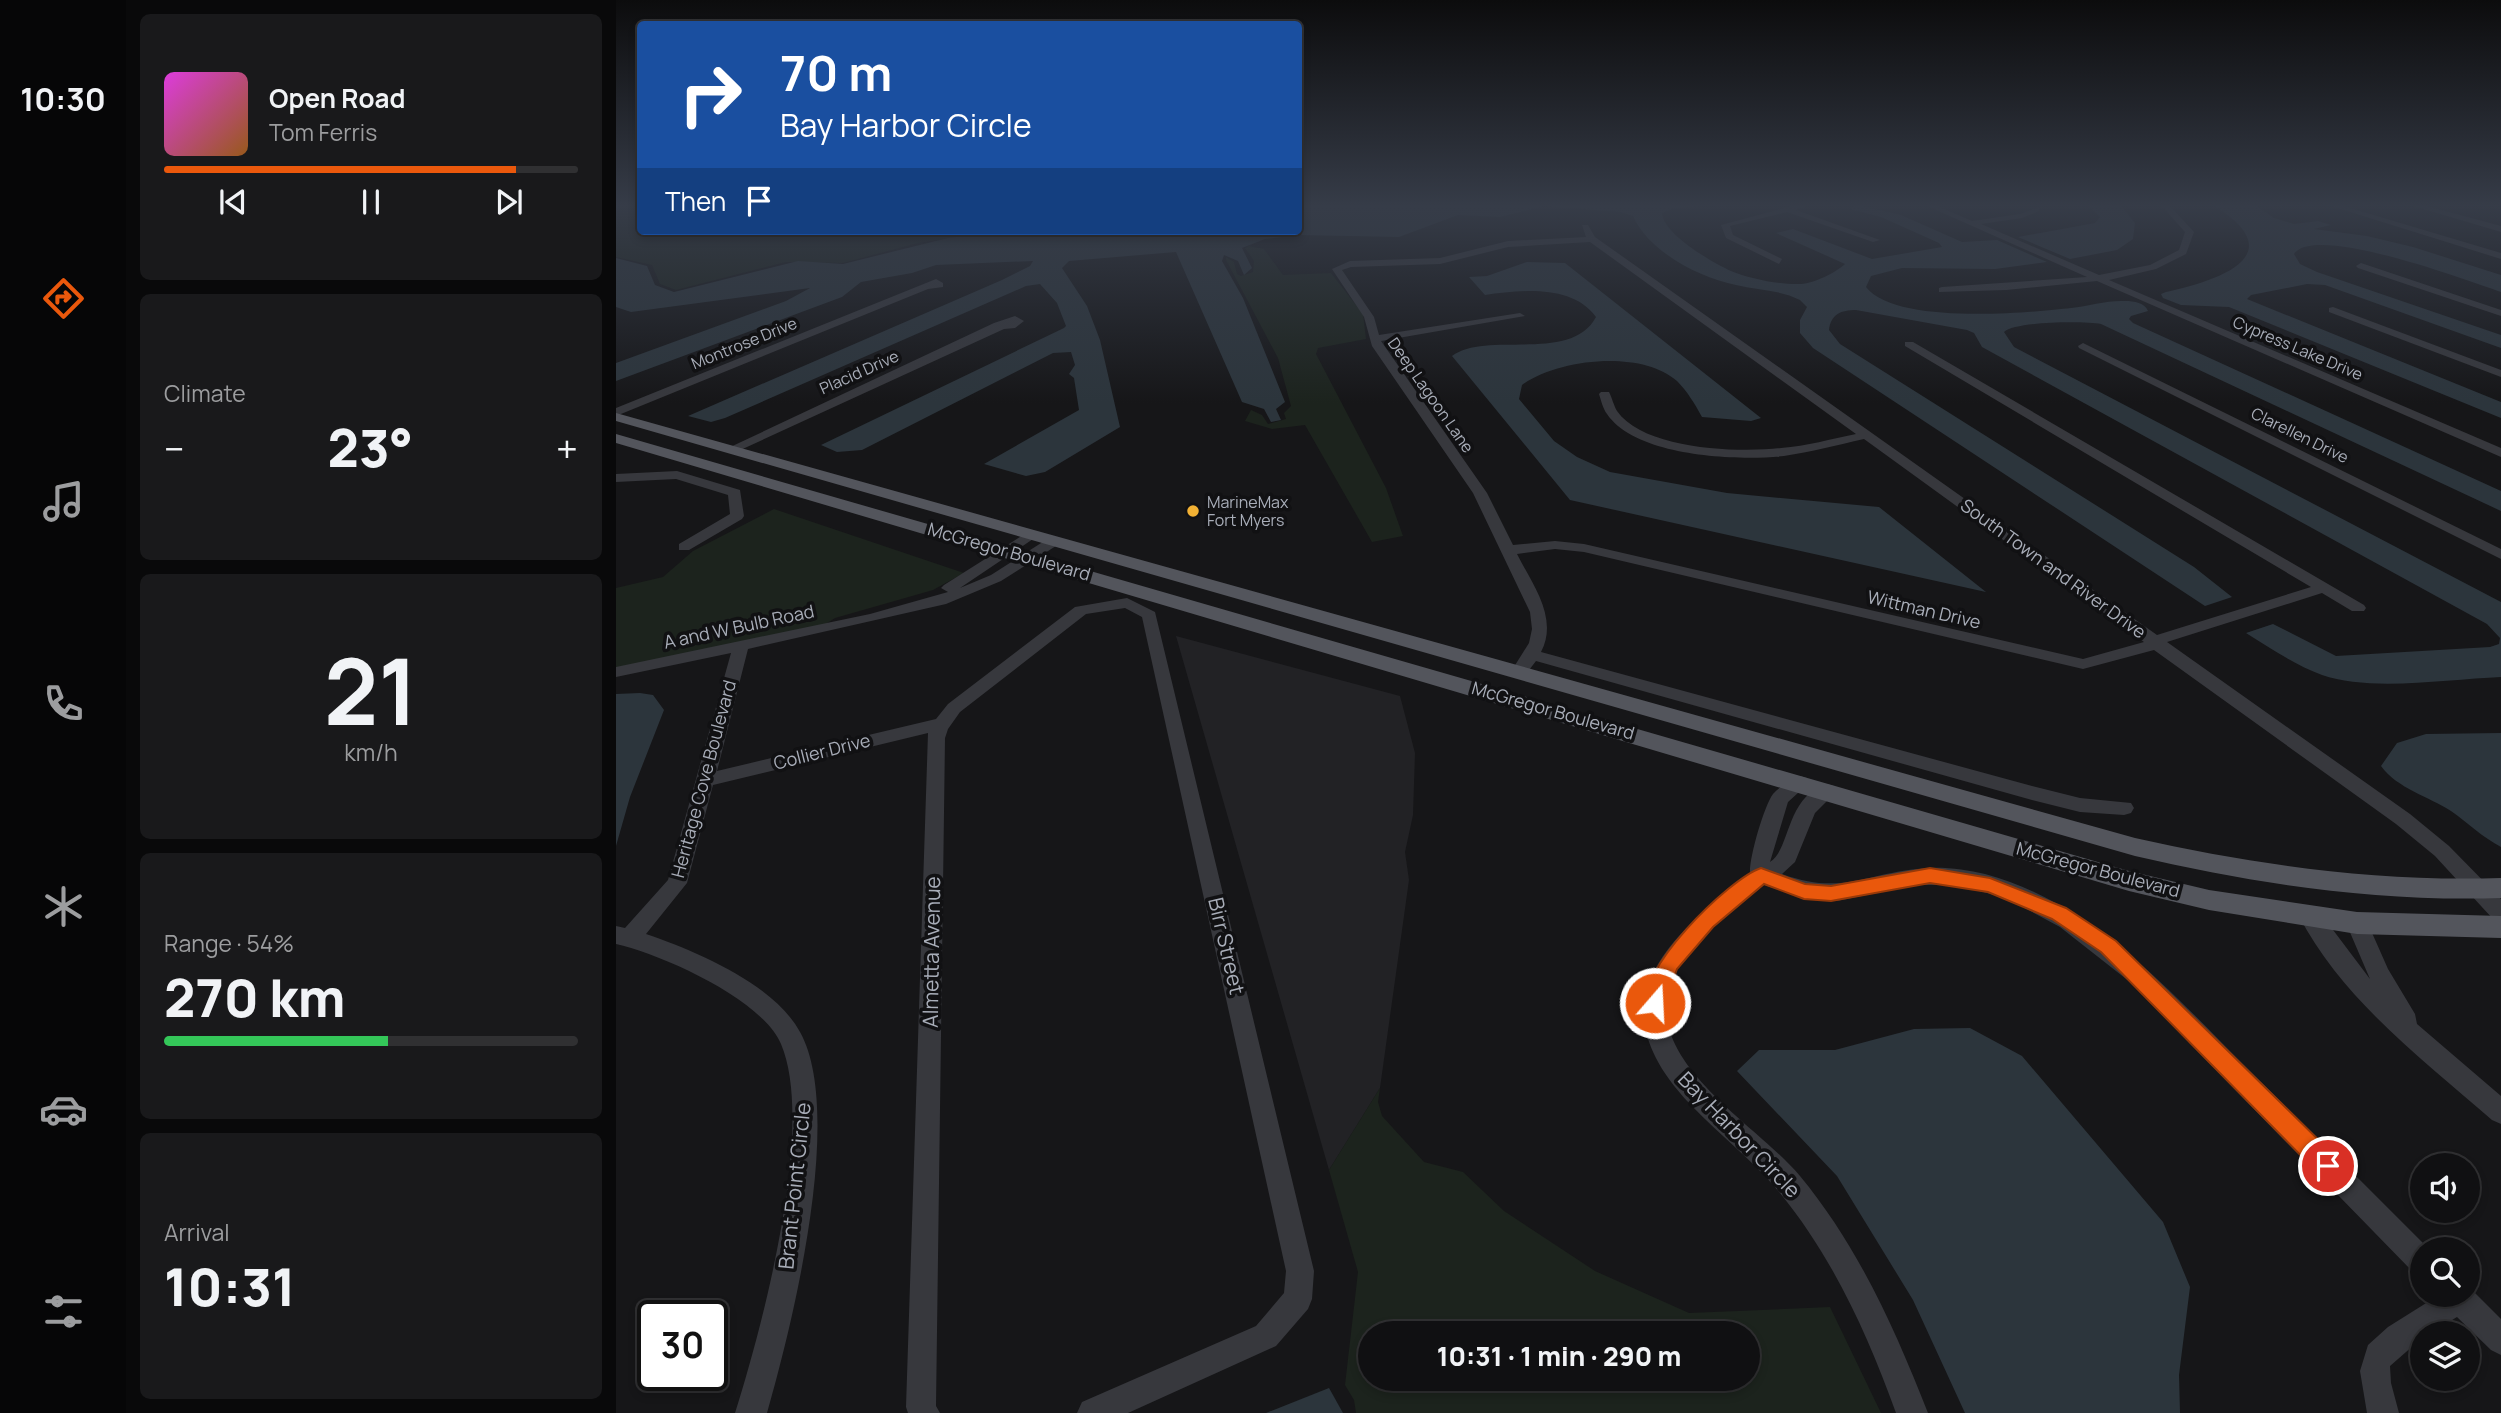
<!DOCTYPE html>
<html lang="en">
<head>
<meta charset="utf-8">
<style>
  :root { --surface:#101012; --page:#19191b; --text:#f1f3f6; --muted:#9c9d9f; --line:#303032; --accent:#ea580c }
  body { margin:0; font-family:Manrope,sans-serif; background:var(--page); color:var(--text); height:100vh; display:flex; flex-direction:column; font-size:26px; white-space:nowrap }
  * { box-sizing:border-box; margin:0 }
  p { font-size:23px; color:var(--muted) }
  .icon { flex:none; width:38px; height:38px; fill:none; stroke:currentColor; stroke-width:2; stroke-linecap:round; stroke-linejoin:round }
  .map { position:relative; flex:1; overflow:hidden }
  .sheet { display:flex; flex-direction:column; gap:14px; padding:14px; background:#09090a; width:490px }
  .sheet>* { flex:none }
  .banner { position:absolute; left:21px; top:21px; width:665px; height:214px; border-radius:7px; box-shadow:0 4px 10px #0003,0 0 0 2px var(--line); background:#1a4fa0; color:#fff; overflow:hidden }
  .buttons { position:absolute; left:1794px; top:1153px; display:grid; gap:14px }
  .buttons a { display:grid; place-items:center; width:70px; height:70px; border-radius:50%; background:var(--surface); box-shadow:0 4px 10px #0003,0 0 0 2px var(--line); font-size:35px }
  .speed { position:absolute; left:21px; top:1300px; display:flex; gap:14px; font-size:35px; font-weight:700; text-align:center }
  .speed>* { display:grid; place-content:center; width:91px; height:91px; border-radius:50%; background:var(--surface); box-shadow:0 4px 10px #0003,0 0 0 2px var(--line); line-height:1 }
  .speed .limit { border:4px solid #111; border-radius:10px; background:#fff; color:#111 }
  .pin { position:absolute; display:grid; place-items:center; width:60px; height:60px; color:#fff; margin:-30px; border:4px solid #fff; border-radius:50%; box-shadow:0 2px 7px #0007 }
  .me { position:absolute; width:77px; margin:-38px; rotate:19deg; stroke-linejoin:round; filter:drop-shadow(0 0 5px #0008) }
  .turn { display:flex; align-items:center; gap:24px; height:147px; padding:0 28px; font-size:32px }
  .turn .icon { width:91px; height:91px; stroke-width:2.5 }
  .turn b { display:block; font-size:49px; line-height:60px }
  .then { display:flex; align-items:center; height:66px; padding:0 28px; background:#0003; gap:14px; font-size:26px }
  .big { font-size:52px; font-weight:800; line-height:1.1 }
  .sheet .widget { flex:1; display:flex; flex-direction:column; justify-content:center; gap:10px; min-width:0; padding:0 24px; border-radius:10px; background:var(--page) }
  .sheet .dial { align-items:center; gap:0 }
  .dial b { font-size:91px; line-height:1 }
  .song { display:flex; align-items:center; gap:21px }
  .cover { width:84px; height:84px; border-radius:10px; background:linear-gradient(135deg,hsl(300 70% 55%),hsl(30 70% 35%)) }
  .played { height:7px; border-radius:4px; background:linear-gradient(90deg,var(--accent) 85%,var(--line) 85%) }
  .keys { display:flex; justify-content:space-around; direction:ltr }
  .heat { display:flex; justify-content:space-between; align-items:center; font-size:38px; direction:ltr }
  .charge { height:10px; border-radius:5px; background:linear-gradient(90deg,#34c759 54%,var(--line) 0) }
  .trip { position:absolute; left:742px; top:1321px; width:402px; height:70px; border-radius:35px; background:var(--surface); box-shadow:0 4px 10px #0003,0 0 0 2px var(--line); font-weight:800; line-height:70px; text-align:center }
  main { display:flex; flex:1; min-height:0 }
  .tabs { display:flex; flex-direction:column; width:126px; justify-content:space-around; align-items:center; background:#060607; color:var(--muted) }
  .tabs .icon { width:49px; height:49px }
  .tabs .on { color:var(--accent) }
  .tabs b { font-size:32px; color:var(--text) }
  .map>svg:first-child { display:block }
  .built { fill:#222225 }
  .green { fill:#1c231d; fill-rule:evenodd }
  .water { fill:#2c353c }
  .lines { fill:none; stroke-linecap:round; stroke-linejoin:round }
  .minor { fill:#37383d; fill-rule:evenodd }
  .major { fill:#53555c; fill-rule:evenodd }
  .route { fill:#ea580c; stroke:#983908; stroke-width:2 }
  .poi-dot { fill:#f2b134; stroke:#111113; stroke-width:2.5 }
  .labels { text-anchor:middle; stroke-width:7; stroke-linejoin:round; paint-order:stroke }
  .far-street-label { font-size:16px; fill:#a8adb8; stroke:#111113 }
  .far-poi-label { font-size:16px; fill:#a8adb8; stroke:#111113; text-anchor:start }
  .street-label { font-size:18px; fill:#a8adb8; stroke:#111113 }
  .near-street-label { font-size:21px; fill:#a8adb8; stroke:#111113 }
</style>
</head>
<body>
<main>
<nav class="tabs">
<b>10:30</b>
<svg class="icon on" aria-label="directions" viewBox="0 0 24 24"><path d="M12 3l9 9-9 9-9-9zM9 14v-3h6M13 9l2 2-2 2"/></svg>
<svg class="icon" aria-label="music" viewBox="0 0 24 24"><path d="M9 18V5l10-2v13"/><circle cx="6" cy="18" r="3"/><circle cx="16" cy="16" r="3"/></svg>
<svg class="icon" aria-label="phone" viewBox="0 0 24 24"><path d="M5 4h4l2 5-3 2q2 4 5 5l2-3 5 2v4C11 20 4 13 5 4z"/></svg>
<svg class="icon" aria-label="climate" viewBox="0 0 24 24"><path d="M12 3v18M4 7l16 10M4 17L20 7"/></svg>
<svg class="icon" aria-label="car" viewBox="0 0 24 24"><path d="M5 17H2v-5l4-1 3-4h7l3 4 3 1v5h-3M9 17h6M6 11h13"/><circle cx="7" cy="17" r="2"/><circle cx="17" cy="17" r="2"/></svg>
<svg class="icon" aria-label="filters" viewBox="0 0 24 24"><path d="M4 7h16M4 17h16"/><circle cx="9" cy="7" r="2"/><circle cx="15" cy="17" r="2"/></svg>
</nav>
<section class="sheet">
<div class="widget">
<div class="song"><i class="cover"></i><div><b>Open Road</b><p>Tom Ferris</p></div></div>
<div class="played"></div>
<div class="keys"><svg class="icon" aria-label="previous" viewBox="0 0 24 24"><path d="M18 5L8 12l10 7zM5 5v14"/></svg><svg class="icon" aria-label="pause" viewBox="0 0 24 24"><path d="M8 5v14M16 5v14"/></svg><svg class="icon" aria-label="next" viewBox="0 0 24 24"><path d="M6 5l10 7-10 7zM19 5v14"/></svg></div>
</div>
<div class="widget"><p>Climate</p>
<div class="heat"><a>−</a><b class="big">23°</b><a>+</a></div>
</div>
<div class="widget dial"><b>21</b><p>km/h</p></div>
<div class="widget"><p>Range · 54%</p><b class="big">270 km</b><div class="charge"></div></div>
<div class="widget"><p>Arrival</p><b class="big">10:31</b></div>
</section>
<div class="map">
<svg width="1885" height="1413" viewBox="0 0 1885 1413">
  <rect width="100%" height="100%" fill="#161618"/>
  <polygon class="built" points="560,636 784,696 799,753 797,815 789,852 793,880 764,1088 713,1170"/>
  <g class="green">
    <polygon points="0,205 24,205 24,231 381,231 302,243 227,263 170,262 60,290 44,284 36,265 0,257"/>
    <polygon points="633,246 648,249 667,275 715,273 747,314 750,339 702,348 700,354 770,488 787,536 756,542 689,425 656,429 629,421 635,410 646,415 652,424 670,419 668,413 675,406 662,358 610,260 610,257 618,262 621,274 625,276 637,272 638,261 629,248"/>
    <polygon points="158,509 348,573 317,590 219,618 208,625 0,668 0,588 47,577 77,551"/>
    <path d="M764,1088L762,1102L766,1116L808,1162L847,1172L888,1211L979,1271L1073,1313L1214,1307L1265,1413H740L738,1400L729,1385L742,1272L713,1170ZM754,1334H1132V1379H754Z"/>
  </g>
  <g class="water">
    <path d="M683,205H1100L1058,208L1046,213C1047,234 1097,263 1115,271C1134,279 1165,285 1185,284C1199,283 1219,273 1229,264L1160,233L1177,229L1256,259L1326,247L1323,243L1265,217L1234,209L1241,205L1285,215L1346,242L1381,240L1431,262L1379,269L1286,268L1255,276L1250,287C1279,325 1411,313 1455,308C1473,306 1492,300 1509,301C1518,301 1529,303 1532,311L1515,316L1513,319L1517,323L1885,491V511L1485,324C1469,321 1399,321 1388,332L1398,347L1885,602V677C1833,679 1754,692 1706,675C1679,665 1654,648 1630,633L1657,624L1720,656L1874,647L1883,644L1884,638L1871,624L1366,347L1358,333L1351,330L1240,310C1225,310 1215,314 1213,330L1224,344L1578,567L1616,597L1589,606L1197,348L1184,333V320L1191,307L1184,300C1165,290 1141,290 1120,285C1084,278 1033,252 1017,216L1005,212L928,206L884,217L842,215L783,237L682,235L649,239L626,248L636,268L628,275L622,261L608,255L606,261L627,298L669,402L660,409L665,420L655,422L648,409L626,402L560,252L453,261L446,268L471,306L484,340L504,427L429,472L410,476L368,464L463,410L458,378L453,374L459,365L455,352L437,353L246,450L221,452L205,445L448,328L450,326L441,303L424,284L410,286L109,418L95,422L72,416L386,280L414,266L417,261L320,265L296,273L245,282L226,297L0,381V363L170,301L194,288L15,312L0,307V258L31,266L39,285L58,292L182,261L227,264L332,238L388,231L431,235L459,231H682Z"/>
    <polygon points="1472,205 1505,206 1519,223 1517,239 1501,250 1454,259 1402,237 1479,223 1484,217"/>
    <path d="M1597,205H1639L1658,218L1678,224L1702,221L1715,225L1698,229L1751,236L1797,247L1885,275V292C1853,281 1698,223 1678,254L1684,264L1701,272L1885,335V348L1709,285L1691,284L1635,295L1631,299L1885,402V418L1613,307L1565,305L1547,298L1545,294L1550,292C1600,281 1680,256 1597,205Z"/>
    <path d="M911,262L949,263L1145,418L1135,421L1086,417C1079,404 1071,391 1061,381C1025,349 941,359 906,385L903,399L938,441L961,457L994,472L1111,493L1263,507L1370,592L954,500L836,356C870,330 955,364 980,317C956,284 905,290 869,295L853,277L871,276Z"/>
    <polygon points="24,693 37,695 48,710 14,797 0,846 0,694"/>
    <path d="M1885,733V847C1866,837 1852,823 1835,811C1812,796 1782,789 1765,766L1781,743L1810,734Z"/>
    <polygon points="1354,1028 1406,1056 1547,1222 1574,1287 1563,1375 1564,1413 1349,1413 1297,1300 1221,1176 1121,1071 1143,1050 1219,1050 1298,1029"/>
    <polygon points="713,1388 727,1413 650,1413"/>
  </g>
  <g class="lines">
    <g class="minor">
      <polygon points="1180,205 1193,205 1180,210 1264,240 1257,242 1171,212 1114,226 1117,235 1166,259 1163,264 1110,238 1105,225"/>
      <polygon points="1309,205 1319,205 1356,221 1404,214 1423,207 1423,211 1406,218 1365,224 1483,275 1534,265 1563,250 1569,232 1545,205 1553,205 1578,232 1570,254 1540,269 1493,280 1885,448 1885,457 1481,281 1390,290 1323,292 1323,288 1326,287 1471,277"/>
      <polygon points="1712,205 1724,205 1885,253 1885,259"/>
      <polygon points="1794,205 1807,205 1885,226 1885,232"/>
      <path d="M966,225H972L979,237L1541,635L1695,587L1289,346V342H1297L1748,605L1750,608L1748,611H1736L1706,593L1551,642L1794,814L1833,846L1885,899V922L1877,919L1819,856L1780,824L1538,650L1467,669L968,552L939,549L901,554C916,584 943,618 925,652L1416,786L1464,798L1515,803L1518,808L1515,813L1508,815L1464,812L1416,800L920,661L910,674H898L896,670L913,643L916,629L914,612L857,493L756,346L748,317L716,269L734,261L824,258L892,241L970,237ZM974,242L1240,434C1215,439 1191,446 1165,448C1124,453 1028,450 1001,411C998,406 996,398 993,392H985L983,394C985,400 987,409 991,414C1020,457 1122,461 1168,456C1195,452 1221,445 1248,439L1528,642L1467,659L968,544L939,541L897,545L871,493L765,341L909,316L904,313L763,335L758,317L726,270L735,267L824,264L892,247Z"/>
      <polygon points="1745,263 1885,310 1885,316 1742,268 1740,266"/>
      <polygon points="320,279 327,283 327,287 312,289 0,416 0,408"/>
      <polygon points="1717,307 1885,370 1885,377 1713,312 1713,308"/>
      <polygon points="399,316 408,321 399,328 388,329 120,452 110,449 378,323"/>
      <polygon points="1467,343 1885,549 1885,559 1463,348 1462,346"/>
      <polygon points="61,471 124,490 128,516 126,519 73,550 63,550 63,544 114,514 112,495 60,479 0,482 0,474"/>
      <path d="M415,530L422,534L420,537L344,588L375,575L433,538H443V544L385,581L330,604L132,649L101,771L320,719L332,704L459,607L511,598L539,612L698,1271L696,1299L692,1309L660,1346L512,1413H461L466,1402L640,1326L668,1293L670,1271L526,617L509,608L470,614L344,712L332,729L329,738L320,1406L324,1413H292L290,1407L312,733L97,785L71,883L30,934C80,951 158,984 184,1032C229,1113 176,1326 151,1413H119C146,1328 200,1126 165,1044C146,999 45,954 0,944V926L9,928L52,880L115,653L0,677V667L254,614L332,592L325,588L328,585Z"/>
      <path d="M1184,776L1191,778L1193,783L1172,802L1154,862C1175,849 1169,797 1211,784L1218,786L1221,791L1199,813L1179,862L1166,874C1223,895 1247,875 1301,869C1323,866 1348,869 1369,874C1480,904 1556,994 1634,1071C1694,1130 1754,1190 1814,1250H1806V1275L1796,1271L1514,982L1444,927L1390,898L1340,885H1301L1221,901L1188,898L1148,885C1113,913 1052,956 1050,1005C1048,1074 1143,1127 1184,1176C1242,1246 1279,1329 1312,1413H1280C1252,1335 1217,1258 1164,1193C1137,1160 1103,1135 1074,1104C978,1003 1049,940 1134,873C1133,858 1148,806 1157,794C1163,787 1175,779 1184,776Z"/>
      <path d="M1694,907L1702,910L1754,979L1730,923L1733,917L1741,914L1749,917L1772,969L1799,1014L1801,1024L1885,1096V1124L1876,1120C1807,1060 1726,999 1683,916L1686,910Z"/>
      <polygon points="1852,1286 1885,1319 1885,1355 1875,1350 1841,1317 1813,1334 1806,1334 1806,1338 1774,1366 1775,1383 1783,1413 1751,1413 1744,1371 1752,1345 1772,1327 1823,1295 1852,1295"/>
    </g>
    <g class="major">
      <path d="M0,413L1519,838C1640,865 1760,882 1885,878V898C1760,902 1640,884 1519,856L0,421Z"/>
      <polygon points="0,434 1513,871 1593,890 1741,912 1885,916 1885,938 1741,934 1593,910 1513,891 0,443"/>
    </g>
  </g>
  <linearGradient id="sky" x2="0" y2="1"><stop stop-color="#0c0c0d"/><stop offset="0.51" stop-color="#363c48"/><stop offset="1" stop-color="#363c48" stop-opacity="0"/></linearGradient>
  <rect width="1885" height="403" fill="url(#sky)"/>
  <path class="route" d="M1145,868L1189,884L1215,886L1314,868L1374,878L1450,908L1500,941L1721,1158L1724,1166L1721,1175L1712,1178L1704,1175L1485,952L1436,919L1372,892L1314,883L1215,901L1188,899L1148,884L1097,927L1061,969L1047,1009L1039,1012L1032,1009C1015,974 1114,878 1145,868Z"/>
  <circle class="poi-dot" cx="577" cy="511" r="7"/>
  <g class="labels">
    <g class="far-street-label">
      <text transform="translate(128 343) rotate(-22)" y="6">Montrose Drive</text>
      <text transform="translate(1682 348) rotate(23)" y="6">Cypress Lake Drive</text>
      <text transform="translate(243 372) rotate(-24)" y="6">Placid Drive</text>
      <text transform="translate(815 395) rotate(55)" y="6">Deep Lagoon Lane</text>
      <text transform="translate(1684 435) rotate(26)" y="6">Clarellen Drive</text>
    </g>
    <g class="far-poi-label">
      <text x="591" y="508">MarineMax<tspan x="591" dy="18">Fort Myers</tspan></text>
    </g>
    <g class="street-label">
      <text transform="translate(393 552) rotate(16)" y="6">McGregor Boulevard</text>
      <text transform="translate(1437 569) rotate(36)" y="6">South Town and River Drive</text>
      <text transform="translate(1308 610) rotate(13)" y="6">Wittman Drive</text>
      <text transform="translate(123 627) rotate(-12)" y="6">A and W Bulb Road</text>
      <text transform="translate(937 711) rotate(16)" y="6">McGregor Boulevard</text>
      <text transform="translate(206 752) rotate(-14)" y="6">Collier Drive</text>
      <text transform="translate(88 779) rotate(-75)" y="6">Heritage Cove Boulevard</text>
      <text transform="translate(1482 870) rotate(15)" y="6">McGregor Boulevard</text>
    </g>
    <g class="near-street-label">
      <text transform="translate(610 946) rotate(77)" y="7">Birr Street</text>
      <text transform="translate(316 952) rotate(-89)" y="7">Almetta Avenue</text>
      <text transform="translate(1123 1135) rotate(46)" y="7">Bay Harbor Circle</text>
      <text transform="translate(179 1186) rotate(-84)" y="7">Brant Point Circle</text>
    </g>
  </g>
</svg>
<div class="buttons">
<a><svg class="icon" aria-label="sound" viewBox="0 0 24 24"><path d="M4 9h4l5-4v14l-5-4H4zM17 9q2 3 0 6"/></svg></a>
<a><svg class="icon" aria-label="search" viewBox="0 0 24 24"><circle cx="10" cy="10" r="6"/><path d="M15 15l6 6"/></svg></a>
<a><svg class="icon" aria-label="layers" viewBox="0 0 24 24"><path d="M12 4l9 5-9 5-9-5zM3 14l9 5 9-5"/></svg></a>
</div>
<div class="speed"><div class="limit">30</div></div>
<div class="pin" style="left:1712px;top:1166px;background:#d93025"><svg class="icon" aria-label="arrive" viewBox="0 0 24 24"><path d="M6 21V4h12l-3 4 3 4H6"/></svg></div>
<svg class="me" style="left:1039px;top:1003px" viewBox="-20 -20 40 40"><circle r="17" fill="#ea580c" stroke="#fff" stroke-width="3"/><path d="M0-11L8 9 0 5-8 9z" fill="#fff"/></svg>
<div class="trip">10:31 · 1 min · 290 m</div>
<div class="banner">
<div class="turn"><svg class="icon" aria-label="right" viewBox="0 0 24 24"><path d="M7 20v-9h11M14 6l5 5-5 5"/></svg><div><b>70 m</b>Bay Harbor Circle</div></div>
<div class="then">Then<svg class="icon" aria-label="arrive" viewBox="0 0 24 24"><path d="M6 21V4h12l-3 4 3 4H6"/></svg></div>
</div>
</div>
</main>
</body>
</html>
